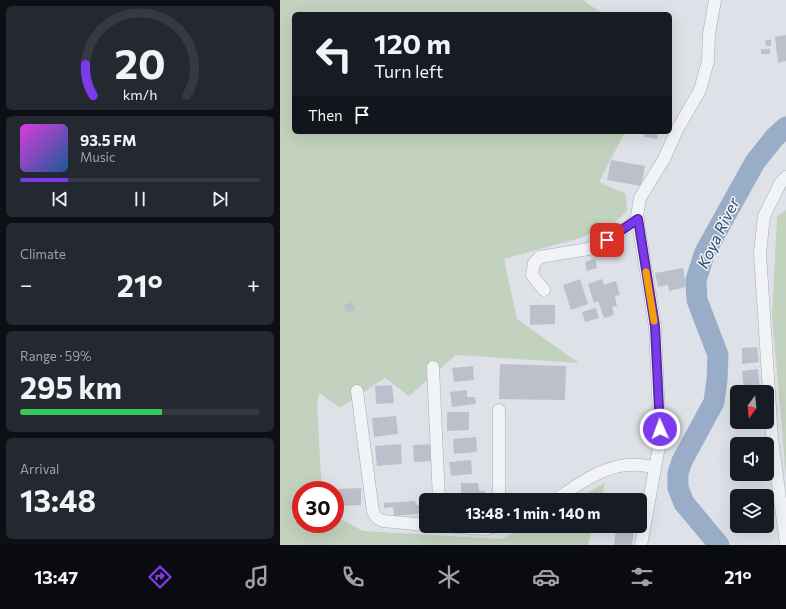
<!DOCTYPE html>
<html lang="en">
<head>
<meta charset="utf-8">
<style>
  :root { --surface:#171b24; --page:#242831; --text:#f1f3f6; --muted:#9ea1a6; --line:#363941; --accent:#7c3aed }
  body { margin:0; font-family:Commissioner,sans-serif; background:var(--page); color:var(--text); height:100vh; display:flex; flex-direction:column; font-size:15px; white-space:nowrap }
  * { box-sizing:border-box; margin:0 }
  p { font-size:13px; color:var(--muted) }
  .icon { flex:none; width:22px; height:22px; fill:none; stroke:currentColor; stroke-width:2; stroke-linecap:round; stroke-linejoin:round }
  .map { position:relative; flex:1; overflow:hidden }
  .panel { display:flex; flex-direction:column; gap:6px; padding:6px; background:#0d0f14; width:280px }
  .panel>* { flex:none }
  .banner { position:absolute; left:12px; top:12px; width:380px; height:122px; border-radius:6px; box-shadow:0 4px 16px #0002; background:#171b24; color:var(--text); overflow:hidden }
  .needle { width:26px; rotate:195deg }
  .fabs { position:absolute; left:450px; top:385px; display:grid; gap:8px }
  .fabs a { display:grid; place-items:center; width:44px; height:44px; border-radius:6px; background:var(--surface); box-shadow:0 4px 16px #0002; font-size:20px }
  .speed { position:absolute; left:12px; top:481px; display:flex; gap:8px; font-size:20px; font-weight:700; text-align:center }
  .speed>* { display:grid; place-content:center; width:52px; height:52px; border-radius:50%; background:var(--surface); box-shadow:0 4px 16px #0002; line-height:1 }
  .speed .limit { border:6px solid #d22; background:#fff; color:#111 }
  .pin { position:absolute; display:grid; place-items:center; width:34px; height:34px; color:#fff; margin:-17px; border-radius:8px; box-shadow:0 2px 6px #0006 }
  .me { position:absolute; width:44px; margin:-22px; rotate:358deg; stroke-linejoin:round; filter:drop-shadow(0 0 3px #0008) }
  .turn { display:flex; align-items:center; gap:14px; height:84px; padding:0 16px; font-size:18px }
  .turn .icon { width:52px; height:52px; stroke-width:2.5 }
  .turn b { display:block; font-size:28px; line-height:34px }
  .then { display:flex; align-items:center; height:38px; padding:0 16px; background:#0003; gap:8px; font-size:15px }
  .big { font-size:30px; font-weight:700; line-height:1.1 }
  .panel .card { flex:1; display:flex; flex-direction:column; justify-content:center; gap:6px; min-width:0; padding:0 14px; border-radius:6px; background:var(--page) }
  .panel .dial { align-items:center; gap:0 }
  .dial svg { height:104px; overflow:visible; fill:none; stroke:var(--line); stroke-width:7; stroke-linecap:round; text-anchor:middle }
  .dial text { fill:var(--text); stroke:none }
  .song { display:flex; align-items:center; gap:12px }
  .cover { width:48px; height:48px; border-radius:6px; background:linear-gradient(135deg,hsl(300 70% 55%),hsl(210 70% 35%)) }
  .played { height:4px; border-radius:2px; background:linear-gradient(90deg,var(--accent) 20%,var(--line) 20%) }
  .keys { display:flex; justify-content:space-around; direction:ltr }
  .heat { display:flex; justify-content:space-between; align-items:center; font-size:22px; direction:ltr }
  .charge { height:6px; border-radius:3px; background:linear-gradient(90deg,#34c759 59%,var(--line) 0) }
  .trip { position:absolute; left:139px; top:493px; width:228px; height:40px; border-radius:6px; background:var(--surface); box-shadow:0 4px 16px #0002; font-weight:700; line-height:40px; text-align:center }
  .tab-bar { display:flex; height:64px; justify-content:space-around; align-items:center; background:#090b0e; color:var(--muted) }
  .tab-bar .icon { width:28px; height:28px }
  .tab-bar .selected { color:var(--accent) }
  .tab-bar b { font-size:18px; color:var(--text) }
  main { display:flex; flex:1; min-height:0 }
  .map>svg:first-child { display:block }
  .green { fill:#c3d2bf }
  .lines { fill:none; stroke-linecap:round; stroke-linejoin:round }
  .river { stroke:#99adc8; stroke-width:21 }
  .building { fill:#bcc0cb }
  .minor-casing { stroke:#a7acb5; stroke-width:13 }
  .minor { stroke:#f1f3f6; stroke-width:12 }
  .route-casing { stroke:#51269a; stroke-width:10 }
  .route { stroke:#7c3aed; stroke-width:7 }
  .slow { stroke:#f59e0b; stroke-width:7 }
  .labels { text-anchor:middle; stroke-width:3; stroke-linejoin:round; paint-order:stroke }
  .water-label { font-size:16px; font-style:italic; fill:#324a73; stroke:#eef1f6 }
</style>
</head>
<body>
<main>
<section class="panel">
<div class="card dial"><svg viewBox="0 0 100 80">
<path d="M14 69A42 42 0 1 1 86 69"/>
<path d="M14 69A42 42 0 0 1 8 45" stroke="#7c3aed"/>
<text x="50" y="56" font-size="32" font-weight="700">20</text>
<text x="50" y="72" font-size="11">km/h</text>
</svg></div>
<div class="card">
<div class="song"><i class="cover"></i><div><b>93.5 FM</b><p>Music</p></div></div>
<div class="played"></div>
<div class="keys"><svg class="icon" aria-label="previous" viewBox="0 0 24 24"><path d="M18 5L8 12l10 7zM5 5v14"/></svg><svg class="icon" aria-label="pause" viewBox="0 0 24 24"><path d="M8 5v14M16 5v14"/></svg><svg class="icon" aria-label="next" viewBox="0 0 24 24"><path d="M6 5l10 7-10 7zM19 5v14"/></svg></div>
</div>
<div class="card"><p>Climate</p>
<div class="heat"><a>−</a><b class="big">21°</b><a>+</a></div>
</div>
<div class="card"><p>Range · 59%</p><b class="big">295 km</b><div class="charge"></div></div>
<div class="card"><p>Arrival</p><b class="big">13:48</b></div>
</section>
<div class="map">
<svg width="506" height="545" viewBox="0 0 506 545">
  <rect width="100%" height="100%" fill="#dee2e8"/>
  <g class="green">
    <polygon points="0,0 303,0 323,14 14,14 14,132 345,132 319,182 346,194 347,211 332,225 300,238 224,259 237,319 299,363 176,355 129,396 105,378 60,408 39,393 37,406 42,490 21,490 21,524 55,524 55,516 83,531 222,539 246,526 313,526 308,545 0,545"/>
    <polygon points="506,210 506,475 492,316 497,217"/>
    <polygon points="325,483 321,500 294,500"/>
  </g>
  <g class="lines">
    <polyline class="river" points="439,545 404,503 398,488 398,473 402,461 434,402 437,380 438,355 417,300 416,280 425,252 475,162 495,137 506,127"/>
  </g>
  <g class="building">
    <polygon points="506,35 506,61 498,63 495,37"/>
    <polygon points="485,40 491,40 491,46 486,46"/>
    <rect x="481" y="49" width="9" height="5"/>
    <polygon points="365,132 378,132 377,139 364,137"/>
    <polygon points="331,160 365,166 361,186 327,180"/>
    <polygon points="315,259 317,268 307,271 305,262"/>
    <polygon points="403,268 406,287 389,291 388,285 378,287 375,273"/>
    <polygon points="300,279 308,304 291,310 283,285"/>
    <polygon points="322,279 324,285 336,281 340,295 335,296 337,306 332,307 334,315 324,318 318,301 314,303 308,284"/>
    <polygon points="72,302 75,310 67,313 64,305"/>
    <polygon points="250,305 275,305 275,324 250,325"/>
    <polygon points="316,308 319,318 305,322 302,312"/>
    <polygon points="477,347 479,362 462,364 462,348"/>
    <polygon points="220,364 286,366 285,400 219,399"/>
    <polygon points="193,366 194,380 174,382 172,368"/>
    <polygon points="478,369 480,391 464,392 462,371"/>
    <polygon points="112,385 114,403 96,404 95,386"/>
    <polygon points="187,390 187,397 195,397 196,404 172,407 170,392"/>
    <polygon points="167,412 189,412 189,430 167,431"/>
    <polygon points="116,416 118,434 94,437 92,418"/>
    <polygon points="196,437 197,452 174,454 173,439"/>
    <polygon points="121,444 122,464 97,466 95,446"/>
    <polygon points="155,444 155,461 134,462 133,445"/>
    <polygon points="191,460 192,474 171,476 169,462"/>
    <polygon points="181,483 198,483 199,491 205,491 205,500 181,500"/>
    <polygon points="81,488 81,505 59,506 58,489"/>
    <polygon points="135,501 136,505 146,504 146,513 114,516 113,507 104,508 104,503"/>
    <polygon points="336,529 354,531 352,545 334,545"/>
  </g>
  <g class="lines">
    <defs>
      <g id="minor">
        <polyline points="506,177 501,182 484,216 480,253 492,438 506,545"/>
        <polyline points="264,290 252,275 254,263 260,257 308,249 327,241 358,219"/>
        <polyline points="153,367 159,500"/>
        <polyline points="77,391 93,512 97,518 103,521 146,525"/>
        <polyline points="219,500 219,410"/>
        <path d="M275,500C296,486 321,467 347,465C356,464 366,466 375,467"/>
        <polyline points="163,526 205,529 217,526"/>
        <polyline points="361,545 380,441 375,326 357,216 360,198 384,159 397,130 420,90 428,61 429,34 435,0"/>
      </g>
    </defs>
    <use href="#minor" class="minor-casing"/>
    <use href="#minor" class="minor"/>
  </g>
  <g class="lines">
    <defs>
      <polyline id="route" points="327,240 358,219 375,326 380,429"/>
    </defs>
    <use href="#route" class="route-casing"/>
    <use href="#route" class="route"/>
    <polyline class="slow" points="366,272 374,321"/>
  </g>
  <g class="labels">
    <g class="water-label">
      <text transform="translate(438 233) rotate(-64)" y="6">Koya River</text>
    </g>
  </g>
</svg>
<div class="fabs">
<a><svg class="needle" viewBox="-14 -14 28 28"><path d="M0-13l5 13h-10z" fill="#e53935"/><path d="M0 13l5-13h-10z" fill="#9ea1a6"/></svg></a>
<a><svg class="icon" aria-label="sound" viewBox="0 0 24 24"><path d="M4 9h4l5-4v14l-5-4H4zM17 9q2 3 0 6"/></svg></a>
<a><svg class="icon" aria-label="layers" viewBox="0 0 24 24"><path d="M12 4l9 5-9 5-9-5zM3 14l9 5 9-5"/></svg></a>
</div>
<div class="speed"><div class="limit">30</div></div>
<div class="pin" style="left:327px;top:240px;background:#d93025"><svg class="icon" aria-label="arrive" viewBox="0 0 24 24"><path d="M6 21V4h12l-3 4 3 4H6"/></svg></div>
<svg class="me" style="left:380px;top:429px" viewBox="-20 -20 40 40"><circle r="17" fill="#7c3aed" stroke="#fff" stroke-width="3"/><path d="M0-11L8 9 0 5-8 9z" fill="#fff"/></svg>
<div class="trip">13:48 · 1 min · 140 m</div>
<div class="banner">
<div class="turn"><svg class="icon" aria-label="left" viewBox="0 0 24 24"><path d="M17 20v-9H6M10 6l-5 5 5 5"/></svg><div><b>120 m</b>Turn left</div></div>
<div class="then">Then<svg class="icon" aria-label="arrive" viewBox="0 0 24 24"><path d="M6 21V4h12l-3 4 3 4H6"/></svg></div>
</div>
</div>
</main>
<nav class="tab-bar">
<b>13:47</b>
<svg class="icon selected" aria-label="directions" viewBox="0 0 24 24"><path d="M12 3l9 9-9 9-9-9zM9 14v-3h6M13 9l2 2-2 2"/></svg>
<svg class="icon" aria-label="music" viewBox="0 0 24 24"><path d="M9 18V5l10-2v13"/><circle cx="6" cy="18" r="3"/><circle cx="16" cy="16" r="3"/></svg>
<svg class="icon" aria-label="phone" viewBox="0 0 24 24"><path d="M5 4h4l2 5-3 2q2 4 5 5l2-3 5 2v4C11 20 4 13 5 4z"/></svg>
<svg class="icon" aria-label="climate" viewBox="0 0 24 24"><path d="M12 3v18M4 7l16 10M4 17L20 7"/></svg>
<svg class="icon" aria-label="car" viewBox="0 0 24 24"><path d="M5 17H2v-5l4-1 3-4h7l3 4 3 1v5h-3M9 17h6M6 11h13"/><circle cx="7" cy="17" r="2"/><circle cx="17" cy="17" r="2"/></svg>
<svg class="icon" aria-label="filters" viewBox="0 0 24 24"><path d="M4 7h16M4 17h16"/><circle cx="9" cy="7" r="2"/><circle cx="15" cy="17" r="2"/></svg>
<b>21°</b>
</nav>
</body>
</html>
